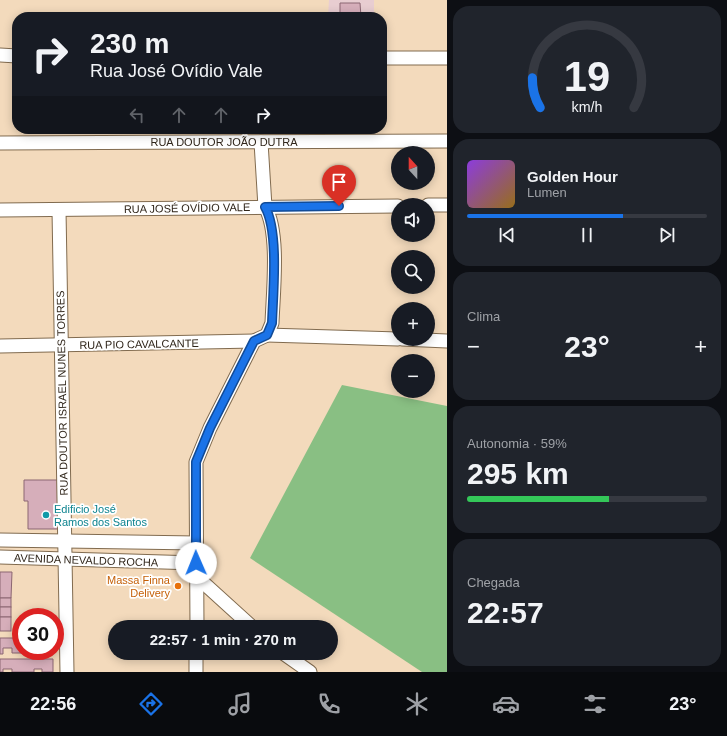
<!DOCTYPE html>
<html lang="pt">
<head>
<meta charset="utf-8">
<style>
  :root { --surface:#171b24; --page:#20242c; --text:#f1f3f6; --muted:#9ea1a6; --line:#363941; --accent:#1a73e8 }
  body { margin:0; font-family:Helvetica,sans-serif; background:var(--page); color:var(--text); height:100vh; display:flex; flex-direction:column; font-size:15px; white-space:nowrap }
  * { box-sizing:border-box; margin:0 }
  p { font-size:13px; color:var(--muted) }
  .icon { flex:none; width:22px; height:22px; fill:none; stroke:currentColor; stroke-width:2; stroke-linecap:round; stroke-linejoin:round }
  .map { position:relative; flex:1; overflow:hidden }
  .drawer { display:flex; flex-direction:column; gap:6px; padding:6px; background:#0d0f14; width:280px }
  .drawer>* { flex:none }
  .guide { position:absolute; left:12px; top:12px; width:375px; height:122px; border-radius:16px; box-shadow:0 2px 10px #0003; background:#171b24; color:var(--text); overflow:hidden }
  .needle { width:26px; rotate:339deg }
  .controls { position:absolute; left:391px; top:146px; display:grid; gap:8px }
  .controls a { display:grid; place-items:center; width:44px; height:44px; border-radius:50%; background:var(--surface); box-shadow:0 2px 10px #0003; font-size:20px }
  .speed { position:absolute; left:12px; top:608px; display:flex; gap:8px; font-size:20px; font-weight:700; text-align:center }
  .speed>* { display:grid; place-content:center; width:52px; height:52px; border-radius:50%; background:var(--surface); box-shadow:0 2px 10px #0003; line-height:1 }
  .speed .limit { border:6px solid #d22; background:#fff; color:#111 }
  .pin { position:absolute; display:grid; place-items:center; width:34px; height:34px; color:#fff; margin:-41px -17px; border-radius:50% 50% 50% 0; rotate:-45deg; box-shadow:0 0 4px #0007 }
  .pin .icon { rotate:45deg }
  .me { position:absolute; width:44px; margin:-22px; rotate:359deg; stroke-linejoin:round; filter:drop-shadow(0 0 3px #0008) }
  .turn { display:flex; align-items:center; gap:14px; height:84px; padding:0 12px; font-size:18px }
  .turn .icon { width:52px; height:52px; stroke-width:2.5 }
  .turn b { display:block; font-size:28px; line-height:34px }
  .lanes { display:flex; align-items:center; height:38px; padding:0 12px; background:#0003; justify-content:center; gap:20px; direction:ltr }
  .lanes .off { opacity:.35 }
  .big { font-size:30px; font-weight:800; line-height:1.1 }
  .drawer .widget { flex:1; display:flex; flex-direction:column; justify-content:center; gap:6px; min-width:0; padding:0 14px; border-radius:16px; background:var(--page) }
  .drawer .dial { align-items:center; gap:0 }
  .dial svg { height:104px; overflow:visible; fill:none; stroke:var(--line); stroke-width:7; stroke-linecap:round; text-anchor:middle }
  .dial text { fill:var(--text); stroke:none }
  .song { display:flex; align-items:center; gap:12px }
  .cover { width:48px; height:48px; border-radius:6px; background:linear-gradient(135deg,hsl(270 70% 55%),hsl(40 70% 35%)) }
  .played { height:4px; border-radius:2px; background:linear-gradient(90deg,var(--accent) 65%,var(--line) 65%) }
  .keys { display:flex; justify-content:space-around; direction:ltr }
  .heat { display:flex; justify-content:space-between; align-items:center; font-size:22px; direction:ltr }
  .charge { height:6px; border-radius:3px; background:linear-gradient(90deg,#34c759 59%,var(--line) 0) }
  .trip { position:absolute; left:108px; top:620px; width:230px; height:40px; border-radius:20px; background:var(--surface); box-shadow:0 2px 10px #0003; font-weight:800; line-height:40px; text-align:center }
  .dock { display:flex; height:64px; justify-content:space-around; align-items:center; background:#090b0e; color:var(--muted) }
  .dock .icon { width:28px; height:28px }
  .dock .on { color:var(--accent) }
  .dock b { font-size:18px; color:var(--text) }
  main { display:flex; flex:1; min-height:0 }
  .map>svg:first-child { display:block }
  .education { fill:#e8cdd1 }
  .forest { fill:#89bf83 }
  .building { fill:#d6aeba; stroke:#8b6672 }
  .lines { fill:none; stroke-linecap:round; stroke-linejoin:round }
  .minor-casing { stroke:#816b4f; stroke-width:15 }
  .minor { stroke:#fff; stroke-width:13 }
  .route-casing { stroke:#114b97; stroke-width:10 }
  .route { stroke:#1a73e8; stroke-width:7 }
  .culture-dot { fill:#0f9aa8; stroke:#fff; stroke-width:1.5 }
  .food-dot { fill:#e8710a; stroke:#fff; stroke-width:1.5 }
  .labels { text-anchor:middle; stroke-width:3.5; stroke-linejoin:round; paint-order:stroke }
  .street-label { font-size:11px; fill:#30261b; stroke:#fff }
  .culture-label { font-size:11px; fill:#0d838f; stroke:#fff; text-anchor:start }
  .food-label { font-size:11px; fill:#c56008; stroke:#fff; text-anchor:end }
</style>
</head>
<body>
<main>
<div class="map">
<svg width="447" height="672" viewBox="0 0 447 672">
  <rect width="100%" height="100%" fill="#f3dabc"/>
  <polygon class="education" points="329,0 374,0 374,17 328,17"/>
  <polygon class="forest" points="342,385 447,406 447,672 422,672 250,558"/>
  <g class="building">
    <polygon points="340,3 360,3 361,17 340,17"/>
    <polygon points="24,480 58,480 63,529 28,529 28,501 24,501"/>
    <polygon points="0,572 12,572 11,598 0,598"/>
    <rect x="0" y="598" width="11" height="9"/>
    <rect x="0" y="607" width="11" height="10"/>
    <rect x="0" y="617" width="11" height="14"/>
    <polygon points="0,638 21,638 21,651 34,651 34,653 12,653 12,648 3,648 3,654 0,654"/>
    <rect x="41" y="651" width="11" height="3"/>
    <polygon points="0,659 53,659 53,672 42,672 42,669 34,669 34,672 12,672 12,669 3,669 3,672 0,672"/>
  </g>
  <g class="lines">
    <defs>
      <g id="minor">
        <polyline points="0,55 17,56"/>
        <polyline points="382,58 447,58"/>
        <polyline points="0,143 447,141"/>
        <polyline points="428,205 447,205"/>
        <polyline points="0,210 398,206"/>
        <polyline points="59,210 67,672"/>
        <polyline points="267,335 398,339"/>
        <polyline points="402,339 447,341"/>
        <polyline points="0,346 254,341"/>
        <polyline points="0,540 196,543"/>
        <polyline points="0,557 196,563"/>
        <polyline points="197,577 252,627"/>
        <path d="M197,627L196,462L210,428L254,341L267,335L272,323C273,293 280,232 265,207L261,142"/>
        <polyline points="283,653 310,672"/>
        <polyline points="196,672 196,653"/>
      </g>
    </defs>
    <use href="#minor" class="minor-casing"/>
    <use href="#minor" class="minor"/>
  </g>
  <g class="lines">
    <defs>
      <path id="route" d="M196,563V462L210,428L254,341L267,335L272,323C273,294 279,231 265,207L339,206"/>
    </defs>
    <use href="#route" class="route-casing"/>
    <use href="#route" class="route"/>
  </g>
  <circle class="culture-dot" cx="46" cy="515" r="4"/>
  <circle class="food-dot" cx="178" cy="586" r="4"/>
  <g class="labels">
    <g class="street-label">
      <text x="224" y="146">RUA DOUTOR JOÃO DUTRA</text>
      <text transform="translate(187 208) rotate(-1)" y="4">RUA JOSÉ OVÍDIO VALE</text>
      <text transform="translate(139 344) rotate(-1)" y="4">RUA PIO CAVALCANTE</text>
      <text transform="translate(62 393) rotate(-91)" y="4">RUA DOUTOR ISRAEL NUNES TORRES</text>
      <text transform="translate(86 560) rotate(2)" y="4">AVENIDA NEVALDO ROCHA</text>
    </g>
    <g class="culture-label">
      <text x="54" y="513">Edificio José<tspan x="54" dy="13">Ramos dos Santos</tspan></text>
    </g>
    <g class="food-label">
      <text x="170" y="584">Massa Finna<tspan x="170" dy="13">Delivery</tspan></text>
    </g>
  </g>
</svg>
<div class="controls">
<a><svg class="needle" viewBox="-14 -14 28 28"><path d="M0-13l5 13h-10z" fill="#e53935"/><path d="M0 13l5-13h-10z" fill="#9ea1a6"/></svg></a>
<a><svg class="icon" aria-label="sound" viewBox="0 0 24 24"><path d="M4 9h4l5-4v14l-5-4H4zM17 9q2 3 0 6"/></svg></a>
<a><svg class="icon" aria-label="search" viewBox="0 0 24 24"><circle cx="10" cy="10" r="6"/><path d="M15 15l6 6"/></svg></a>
<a>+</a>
<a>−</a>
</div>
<div class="speed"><div class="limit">30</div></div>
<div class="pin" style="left:339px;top:206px;background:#d93025"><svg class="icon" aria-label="arrive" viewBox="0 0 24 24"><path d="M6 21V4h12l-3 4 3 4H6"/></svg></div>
<svg class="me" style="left:196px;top:563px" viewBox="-20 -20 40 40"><circle r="19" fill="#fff"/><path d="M0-13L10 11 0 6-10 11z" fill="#1a73e8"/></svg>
<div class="trip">22:57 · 1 min · 270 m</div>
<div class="guide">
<div class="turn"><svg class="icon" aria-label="right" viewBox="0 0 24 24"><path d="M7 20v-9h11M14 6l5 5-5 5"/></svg><div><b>230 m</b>Rua José Ovídio Vale</div></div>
<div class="lanes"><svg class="icon off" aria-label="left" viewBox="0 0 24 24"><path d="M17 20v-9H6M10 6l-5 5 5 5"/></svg><svg class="icon off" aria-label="ahead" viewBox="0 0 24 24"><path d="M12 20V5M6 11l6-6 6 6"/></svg><svg class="icon off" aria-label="ahead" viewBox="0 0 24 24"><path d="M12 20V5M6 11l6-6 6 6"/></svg><svg class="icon" aria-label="right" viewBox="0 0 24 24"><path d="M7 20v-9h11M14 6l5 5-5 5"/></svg></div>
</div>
</div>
<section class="drawer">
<div class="widget dial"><svg viewBox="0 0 100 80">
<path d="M14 69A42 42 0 1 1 86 69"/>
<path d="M14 69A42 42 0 0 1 8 46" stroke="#1a73e8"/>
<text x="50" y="56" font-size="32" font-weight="700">19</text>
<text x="50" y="72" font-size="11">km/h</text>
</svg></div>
<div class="widget">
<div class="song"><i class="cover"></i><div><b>Golden Hour</b><p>Lumen</p></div></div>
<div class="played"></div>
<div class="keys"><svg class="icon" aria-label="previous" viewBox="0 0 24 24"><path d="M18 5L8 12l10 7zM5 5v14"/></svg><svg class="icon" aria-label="pause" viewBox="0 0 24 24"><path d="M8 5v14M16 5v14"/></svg><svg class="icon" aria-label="next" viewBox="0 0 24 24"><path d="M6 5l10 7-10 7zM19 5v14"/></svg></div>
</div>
<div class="widget"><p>Clima</p>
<div class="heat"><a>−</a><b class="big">23°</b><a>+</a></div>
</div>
<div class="widget"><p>Autonomia · 59%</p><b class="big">295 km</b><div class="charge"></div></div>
<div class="widget"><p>Chegada</p><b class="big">22:57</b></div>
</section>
</main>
<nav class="dock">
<b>22:56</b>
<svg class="icon on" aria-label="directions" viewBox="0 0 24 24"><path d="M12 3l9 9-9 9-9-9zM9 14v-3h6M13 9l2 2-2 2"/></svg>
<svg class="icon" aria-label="music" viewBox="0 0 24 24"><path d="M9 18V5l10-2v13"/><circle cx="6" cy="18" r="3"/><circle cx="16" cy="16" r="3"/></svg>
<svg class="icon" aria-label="phone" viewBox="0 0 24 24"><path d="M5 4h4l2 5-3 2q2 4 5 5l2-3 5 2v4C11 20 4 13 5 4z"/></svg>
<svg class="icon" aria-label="climate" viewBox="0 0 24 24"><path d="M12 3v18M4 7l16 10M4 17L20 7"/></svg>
<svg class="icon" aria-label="car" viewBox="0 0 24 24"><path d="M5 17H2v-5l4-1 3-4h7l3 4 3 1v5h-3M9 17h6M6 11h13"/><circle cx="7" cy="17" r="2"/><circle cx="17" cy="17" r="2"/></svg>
<svg class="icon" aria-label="filters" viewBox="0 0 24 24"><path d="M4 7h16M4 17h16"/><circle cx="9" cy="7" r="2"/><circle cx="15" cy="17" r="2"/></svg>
<b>23°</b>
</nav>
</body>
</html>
